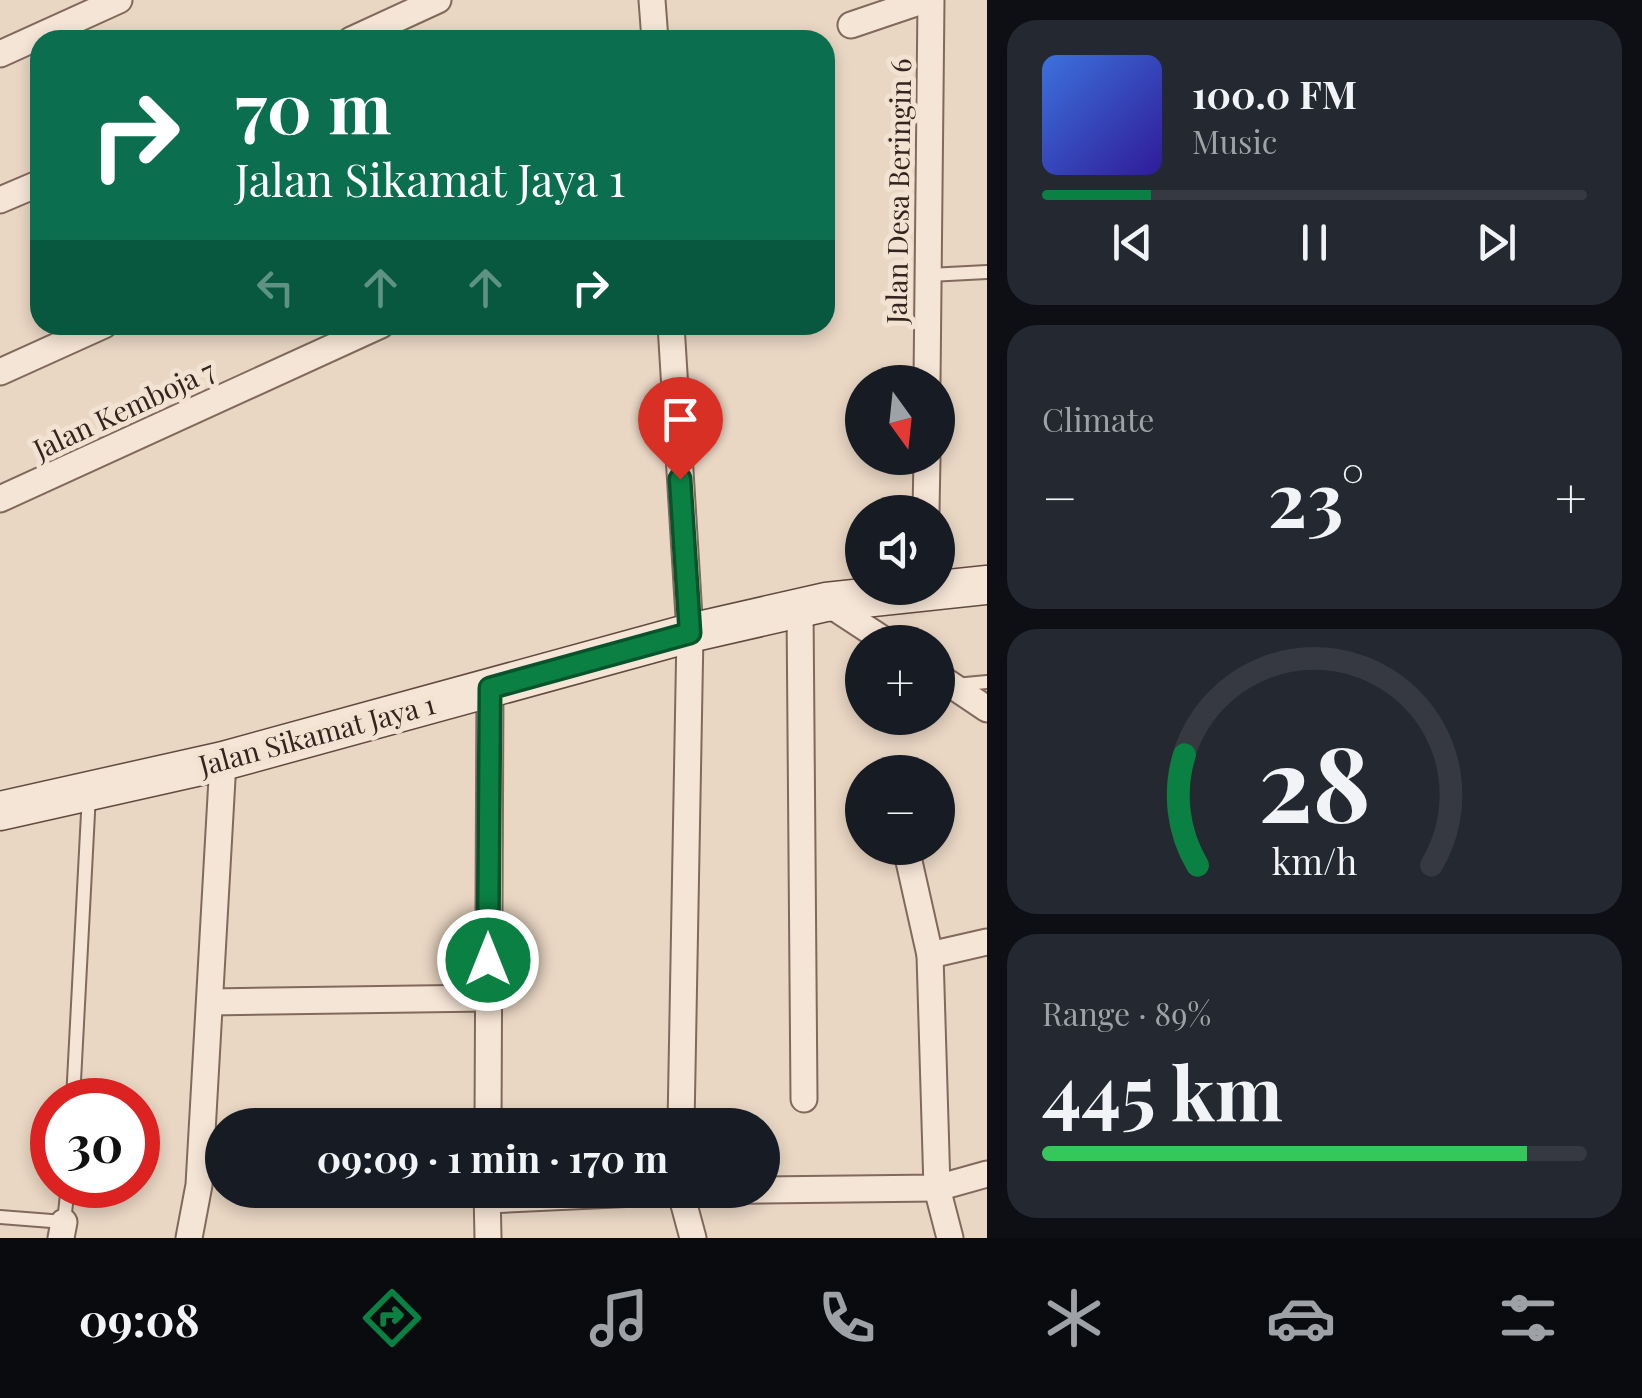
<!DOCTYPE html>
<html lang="en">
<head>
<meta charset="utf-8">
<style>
  :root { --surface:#171b24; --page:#242831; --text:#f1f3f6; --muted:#9ea1a6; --line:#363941; --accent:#0b8043 }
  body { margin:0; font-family:"Playfair Display",serif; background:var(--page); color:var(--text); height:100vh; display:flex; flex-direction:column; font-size:38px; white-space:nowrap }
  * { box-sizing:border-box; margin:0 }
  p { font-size:32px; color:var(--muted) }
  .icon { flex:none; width:55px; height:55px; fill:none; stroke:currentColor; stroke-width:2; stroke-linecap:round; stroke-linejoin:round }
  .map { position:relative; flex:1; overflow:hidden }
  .side { display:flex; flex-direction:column; gap:20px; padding:20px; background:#0d0f14; width:655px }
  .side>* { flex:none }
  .hud { position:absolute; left:30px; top:30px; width:805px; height:305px; border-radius:30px; box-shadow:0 5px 15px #0003; background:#0b6e4f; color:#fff; overflow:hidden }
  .needle { width:65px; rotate:165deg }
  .buttons { position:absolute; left:845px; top:365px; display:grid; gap:20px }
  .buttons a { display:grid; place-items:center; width:110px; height:110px; border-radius:50%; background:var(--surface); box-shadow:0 5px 15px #0003; font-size:50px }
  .speed { position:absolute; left:30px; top:1078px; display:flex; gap:20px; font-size:50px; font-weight:700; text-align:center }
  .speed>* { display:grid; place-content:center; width:130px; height:130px; border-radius:50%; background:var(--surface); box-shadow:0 5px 15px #0003; line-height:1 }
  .speed .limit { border:15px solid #d22; background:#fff; color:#111 }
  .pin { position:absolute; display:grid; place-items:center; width:85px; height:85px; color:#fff; margin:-102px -42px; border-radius:50% 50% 50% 0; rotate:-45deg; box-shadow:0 0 10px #0007 }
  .pin .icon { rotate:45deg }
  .me { position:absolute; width:110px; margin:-55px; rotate:0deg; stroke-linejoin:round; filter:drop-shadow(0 0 8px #0008) }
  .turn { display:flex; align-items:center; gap:35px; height:210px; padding:0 40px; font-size:45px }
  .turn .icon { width:130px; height:130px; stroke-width:2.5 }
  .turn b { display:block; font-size:70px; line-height:85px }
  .lanes { display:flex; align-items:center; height:95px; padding:0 40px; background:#0003; justify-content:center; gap:50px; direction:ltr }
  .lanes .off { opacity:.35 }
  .big { font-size:75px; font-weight:700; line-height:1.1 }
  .side .tile { flex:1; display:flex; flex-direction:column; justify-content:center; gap:15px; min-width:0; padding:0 35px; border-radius:30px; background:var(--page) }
  .side .dial { align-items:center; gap:0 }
  .dial svg { height:260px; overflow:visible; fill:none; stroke:var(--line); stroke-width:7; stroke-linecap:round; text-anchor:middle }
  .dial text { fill:var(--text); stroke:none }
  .song { display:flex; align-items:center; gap:30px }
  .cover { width:120px; height:120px; border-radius:15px; background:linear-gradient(135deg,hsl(220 70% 55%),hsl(250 70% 35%)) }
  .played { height:10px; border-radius:5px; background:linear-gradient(90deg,var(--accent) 20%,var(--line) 20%) }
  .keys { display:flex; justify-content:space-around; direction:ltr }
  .heat { display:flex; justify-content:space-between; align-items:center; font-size:55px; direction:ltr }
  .charge { height:15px; border-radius:8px; background:linear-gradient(90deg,#34c759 89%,var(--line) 0) }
  .trip { position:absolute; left:205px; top:1108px; width:575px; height:100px; border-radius:50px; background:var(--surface); box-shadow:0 5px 15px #0003; font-weight:700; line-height:100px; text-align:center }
  .tab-bar { display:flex; height:160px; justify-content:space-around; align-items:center; background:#090b0e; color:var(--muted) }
  .tab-bar .icon { width:70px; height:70px }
  .tab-bar .on { color:var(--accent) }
  .tab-bar b { font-size:45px; color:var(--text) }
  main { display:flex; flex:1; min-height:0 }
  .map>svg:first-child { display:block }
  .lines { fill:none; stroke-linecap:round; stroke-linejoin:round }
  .service-casing { stroke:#81695c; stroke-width:16 }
  .minor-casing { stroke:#81695c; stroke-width:29 }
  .secondary-casing { stroke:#634a3f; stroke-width:41 }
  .service { stroke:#f5e5d6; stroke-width:12 }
  .minor { stroke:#f5e5d6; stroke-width:25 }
  .secondary { stroke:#f5e5d6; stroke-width:38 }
  .route-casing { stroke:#07532c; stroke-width:25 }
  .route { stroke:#0b8043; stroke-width:18 }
  .labels { text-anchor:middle; stroke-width:10; stroke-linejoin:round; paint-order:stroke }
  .street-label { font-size:28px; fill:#33241f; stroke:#f1e2d2 }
</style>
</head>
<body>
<main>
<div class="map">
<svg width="987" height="1238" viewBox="0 0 987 1238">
  <rect width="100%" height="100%" fill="#e9d6c3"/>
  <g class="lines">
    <defs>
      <g id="service">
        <polyline points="929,275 987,272"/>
        <polyline points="955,685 987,682"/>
        <polyline points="73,1100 89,794"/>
        <polyline points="0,1217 64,1222 68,1185"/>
      </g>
      <g id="minor">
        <polyline points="652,0 655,40"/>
        <polyline points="851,25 925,0"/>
        <polyline points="351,40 438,0"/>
        <polyline points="0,54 119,0"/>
        <polyline points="0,200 40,183"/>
        <polyline points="671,325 690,633 681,1125"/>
        <polyline points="0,372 104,325"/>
        <polyline points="927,382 931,0"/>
        <polyline points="0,499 381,325"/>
        <polyline points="926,512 927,458"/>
        <polyline points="826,602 887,642"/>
        <polyline points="800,608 804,1099"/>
        <polyline points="938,676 987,709"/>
        <polyline points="906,848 930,955 937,1188 950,1238"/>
        <polyline points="930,955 987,942"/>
        <polyline points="210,1002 488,998"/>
        <polyline points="488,1125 490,688"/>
        <polyline points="487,1190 488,1238"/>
        <polyline points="680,1190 693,1238"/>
        <polyline points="488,1200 680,1191 937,1188 987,1174"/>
        <polyline points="61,1238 64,1222"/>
        <polyline points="189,1238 199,1185 223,761"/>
      </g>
      <polyline id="secondary" points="0,811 223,761 690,633 826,602 987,585"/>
    </defs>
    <use href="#service" class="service-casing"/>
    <use href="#minor" class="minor-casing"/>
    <use href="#secondary" class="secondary-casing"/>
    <use href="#service" class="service"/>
    <use href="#minor" class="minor"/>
    <use href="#secondary" class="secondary"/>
  </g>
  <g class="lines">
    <defs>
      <polyline id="route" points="488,960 490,688 690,633 680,479"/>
    </defs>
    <use href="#route" class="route-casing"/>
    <use href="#route" class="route"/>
  </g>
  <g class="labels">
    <g class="street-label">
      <text transform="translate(899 191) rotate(-89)" y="10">Jalan Desa Beringin 6</text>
      <text transform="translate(124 410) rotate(-25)" y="10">Jalan Kemboja 7</text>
      <text transform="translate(317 735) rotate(-15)" y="10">Jalan Sikamat Jaya 1</text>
    </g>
  </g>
</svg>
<div class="buttons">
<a><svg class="needle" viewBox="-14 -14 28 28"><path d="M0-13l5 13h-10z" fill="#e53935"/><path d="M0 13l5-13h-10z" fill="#9ea1a6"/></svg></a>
<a><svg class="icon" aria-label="sound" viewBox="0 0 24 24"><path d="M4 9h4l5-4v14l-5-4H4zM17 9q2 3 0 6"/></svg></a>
<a>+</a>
<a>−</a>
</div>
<div class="speed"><div class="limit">30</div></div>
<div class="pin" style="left:680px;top:479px;background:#d93025"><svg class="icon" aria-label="arrive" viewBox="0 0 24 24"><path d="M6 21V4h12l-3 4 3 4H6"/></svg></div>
<svg class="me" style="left:488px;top:960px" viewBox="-20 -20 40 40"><circle r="17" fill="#0b8043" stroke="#fff" stroke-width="3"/><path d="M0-11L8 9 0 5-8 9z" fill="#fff"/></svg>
<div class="trip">09:09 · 1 min · 170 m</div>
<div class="hud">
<div class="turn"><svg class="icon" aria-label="right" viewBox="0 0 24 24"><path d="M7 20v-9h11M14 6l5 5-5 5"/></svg><div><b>70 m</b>Jalan Sikamat Jaya 1</div></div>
<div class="lanes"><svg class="icon off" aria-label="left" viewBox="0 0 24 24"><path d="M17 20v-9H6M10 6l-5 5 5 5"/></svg><svg class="icon off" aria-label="ahead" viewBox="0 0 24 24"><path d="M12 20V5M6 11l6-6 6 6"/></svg><svg class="icon off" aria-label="ahead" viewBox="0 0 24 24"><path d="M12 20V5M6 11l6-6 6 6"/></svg><svg class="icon" aria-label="right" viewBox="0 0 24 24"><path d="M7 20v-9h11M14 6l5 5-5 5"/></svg></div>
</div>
</div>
<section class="side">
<div class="tile">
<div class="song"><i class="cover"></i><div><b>100.0 FM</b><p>Music</p></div></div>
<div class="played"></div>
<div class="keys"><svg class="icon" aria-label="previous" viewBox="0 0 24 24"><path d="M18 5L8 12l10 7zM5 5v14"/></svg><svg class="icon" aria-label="pause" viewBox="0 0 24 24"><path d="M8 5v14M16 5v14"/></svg><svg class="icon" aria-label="next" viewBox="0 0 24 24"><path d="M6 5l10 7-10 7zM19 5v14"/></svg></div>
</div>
<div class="tile"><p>Climate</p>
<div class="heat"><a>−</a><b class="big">23°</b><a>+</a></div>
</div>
<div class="tile dial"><svg viewBox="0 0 100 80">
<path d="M14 69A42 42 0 1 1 86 69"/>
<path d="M14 69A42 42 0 0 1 10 35" stroke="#0b8043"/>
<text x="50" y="56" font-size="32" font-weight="700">28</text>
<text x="50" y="72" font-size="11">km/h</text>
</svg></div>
<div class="tile"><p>Range · 89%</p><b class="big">445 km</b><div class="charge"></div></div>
</section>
</main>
<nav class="tab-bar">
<b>09:08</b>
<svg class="icon on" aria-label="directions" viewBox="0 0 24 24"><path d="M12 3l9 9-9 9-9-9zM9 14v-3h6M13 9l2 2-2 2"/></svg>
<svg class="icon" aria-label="music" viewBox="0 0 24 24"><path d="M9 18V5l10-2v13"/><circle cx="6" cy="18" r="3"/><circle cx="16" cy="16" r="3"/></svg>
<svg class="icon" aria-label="phone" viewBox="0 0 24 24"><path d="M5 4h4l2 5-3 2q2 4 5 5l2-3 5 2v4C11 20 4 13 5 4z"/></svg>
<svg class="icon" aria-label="climate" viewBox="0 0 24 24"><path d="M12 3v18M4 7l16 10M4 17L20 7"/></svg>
<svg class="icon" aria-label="car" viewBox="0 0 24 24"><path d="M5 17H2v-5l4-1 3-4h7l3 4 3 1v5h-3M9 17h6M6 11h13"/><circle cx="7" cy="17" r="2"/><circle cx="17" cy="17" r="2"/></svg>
<svg class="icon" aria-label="filters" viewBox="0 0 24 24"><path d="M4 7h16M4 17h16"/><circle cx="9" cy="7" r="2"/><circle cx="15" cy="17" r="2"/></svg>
</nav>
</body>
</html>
